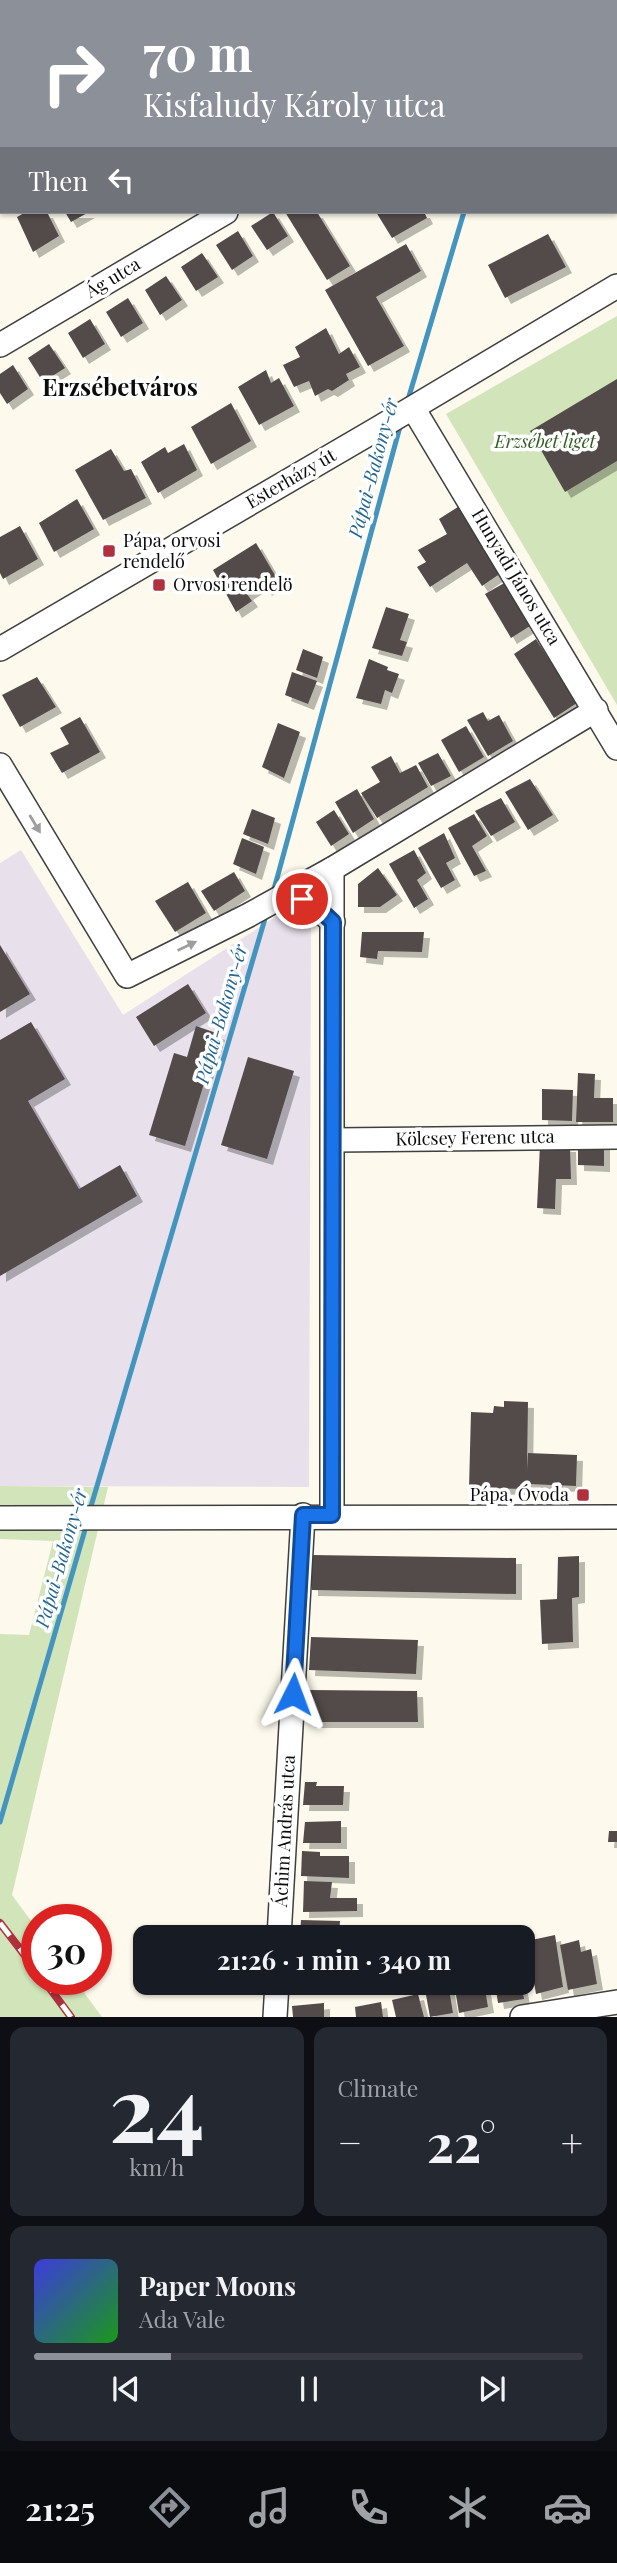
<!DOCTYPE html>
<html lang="en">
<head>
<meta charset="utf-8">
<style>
  :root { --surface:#171b24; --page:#242831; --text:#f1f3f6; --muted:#9ea1a6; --line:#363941; --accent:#8c9099 }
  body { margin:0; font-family:"Playfair Display",serif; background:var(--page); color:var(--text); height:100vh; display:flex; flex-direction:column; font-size:26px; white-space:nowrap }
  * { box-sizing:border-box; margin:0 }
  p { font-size:23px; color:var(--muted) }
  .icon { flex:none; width:38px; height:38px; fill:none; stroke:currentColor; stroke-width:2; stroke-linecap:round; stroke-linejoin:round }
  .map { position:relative; height:2017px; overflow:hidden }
  .side { display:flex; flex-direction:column; gap:10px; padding:10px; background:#0d0f14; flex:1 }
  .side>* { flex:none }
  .hud { position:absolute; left:0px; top:0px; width:618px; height:214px; box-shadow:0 2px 5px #0004; background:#8c9099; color:#fff; overflow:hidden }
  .speed { position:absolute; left:21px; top:1904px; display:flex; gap:14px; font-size:35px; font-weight:700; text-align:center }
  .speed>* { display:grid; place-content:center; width:91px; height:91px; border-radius:50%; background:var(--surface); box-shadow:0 2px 5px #0004; line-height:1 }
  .speed .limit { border:10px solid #d22; background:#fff; color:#111 }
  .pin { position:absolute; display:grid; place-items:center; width:60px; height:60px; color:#fff; margin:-30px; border:4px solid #fff; border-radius:50%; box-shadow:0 2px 7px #0007 }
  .me { position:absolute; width:77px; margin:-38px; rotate:3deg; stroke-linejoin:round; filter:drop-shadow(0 0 5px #0008) }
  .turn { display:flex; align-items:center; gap:24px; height:147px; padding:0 28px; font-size:32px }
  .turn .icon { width:91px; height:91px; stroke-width:2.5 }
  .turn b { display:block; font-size:49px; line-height:60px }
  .then { display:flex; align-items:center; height:66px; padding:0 28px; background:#0003; gap:14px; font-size:26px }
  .big { font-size:52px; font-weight:700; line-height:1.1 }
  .side .tile { flex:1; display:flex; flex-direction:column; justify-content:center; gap:10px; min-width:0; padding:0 24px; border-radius:14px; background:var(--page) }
  .side .dial { align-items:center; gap:0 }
  .dial b { font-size:91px; line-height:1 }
  .song { display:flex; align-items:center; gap:21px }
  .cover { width:84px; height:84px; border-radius:10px; background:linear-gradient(135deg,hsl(240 70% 55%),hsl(120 70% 35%)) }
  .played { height:7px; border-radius:4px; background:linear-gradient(90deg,var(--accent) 25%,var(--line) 25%) }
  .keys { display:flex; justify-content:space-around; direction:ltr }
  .heat { display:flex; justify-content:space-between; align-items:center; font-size:38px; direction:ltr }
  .side .tiles { flex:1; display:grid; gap:10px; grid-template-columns:1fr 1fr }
  .tile:last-child { grid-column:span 2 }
  .trip { position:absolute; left:133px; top:1925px; width:402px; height:70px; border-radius:14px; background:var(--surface); box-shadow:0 2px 5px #0004; font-weight:700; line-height:70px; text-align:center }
  .menu { display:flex; height:112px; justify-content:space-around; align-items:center; background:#090b0e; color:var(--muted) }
  .menu .icon { width:49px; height:49px }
  .menu .selected { color:var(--accent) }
  .menu b { font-size:32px; color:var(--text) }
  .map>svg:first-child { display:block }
  .industrial { fill:#e8e0ea }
  .green { fill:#d2e4b9 }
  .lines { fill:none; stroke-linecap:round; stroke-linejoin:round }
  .stream { stroke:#4395c0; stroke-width:5 }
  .building { fill:#534c49; filter:url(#shadow) }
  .minor-casing { stroke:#3f3f3f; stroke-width:26 }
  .minor { stroke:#fff; stroke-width:23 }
  .rail-casing { stroke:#ae313d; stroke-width:8 }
  .rail { stroke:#fff; stroke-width:5; stroke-dasharray:16; stroke-linecap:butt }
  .oneway { fill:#9e9e9e }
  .route-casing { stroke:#114b97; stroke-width:18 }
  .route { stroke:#1a73e8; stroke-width:12 }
  .poi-dot { fill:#ae313d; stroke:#fff; stroke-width:2.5 }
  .labels { text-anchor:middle; stroke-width:7; stroke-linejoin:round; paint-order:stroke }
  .street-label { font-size:18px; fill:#0c0c0c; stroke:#fff }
  .park-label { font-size:18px; font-style:italic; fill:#325d23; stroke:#fff }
  .poi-label { font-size:18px; fill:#0c0c0c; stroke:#fff; text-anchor:start }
  .water-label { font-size:19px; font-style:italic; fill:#216691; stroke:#fff }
  .district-label { font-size:24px; font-weight:bold; fill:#0c0c0c; stroke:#fff }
</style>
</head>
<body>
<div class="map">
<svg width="617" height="2017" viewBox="0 0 617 2017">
  <defs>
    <filter id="shadow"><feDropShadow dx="6" dy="6" stdDeviation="0" flood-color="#0004"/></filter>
  </defs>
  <rect width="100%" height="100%" fill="#fdf9ec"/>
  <polygon class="industrial" points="21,850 123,1015 283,912 311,927 309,1487 0,1486 0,863"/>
  <g class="green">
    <polygon points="238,0 617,0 617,157 616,2"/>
    <polygon points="617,316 617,705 446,414"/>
    <polygon points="0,1486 108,1487 12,1895 37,1929 37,1979 74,1979 102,2017 0,2017 0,1634 29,1635 53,1541 0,1539"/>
  </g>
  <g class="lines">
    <g class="stream">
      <polyline points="528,2 528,0"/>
      <polyline points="407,403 464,212"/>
      <polyline points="273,893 401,423"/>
      <polyline points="89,1513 267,912"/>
      <polyline points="0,1822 87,1523"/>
    </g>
  </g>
  <g class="building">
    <polygon points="26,212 47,212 59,236 33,252 17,217"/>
    <polygon points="65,212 89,212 71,222"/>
    <polygon points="273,212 288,236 267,250 251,226"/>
    <polygon points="285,212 317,212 350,266 327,280"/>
    <polygon points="376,212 424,212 427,218 392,238"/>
    <polygon points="238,231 253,256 232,270 216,245"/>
    <polygon points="548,234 566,267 505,298 488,265"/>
    <polygon points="406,244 421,271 376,297 404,346 368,366 325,290"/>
    <polygon points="202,253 218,277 196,291 181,267"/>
    <polygon points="166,276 182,300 160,315 145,290"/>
    <polygon points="128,298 143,323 121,337 106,312"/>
    <polygon points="90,319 105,344 83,358 68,333"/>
    <polygon points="326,328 339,354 349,347 360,367 346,374 349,380 332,391 328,389 315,396 309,381 294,387 283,365 300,357 295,347"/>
    <polygon points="49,344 65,368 43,382 28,358"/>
    <polygon points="13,365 28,389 7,404 0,393 0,374"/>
    <polygon points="266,370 271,383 279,378 294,406 259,425 238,387"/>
    <polygon points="617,379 617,461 565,492 530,431"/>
    <polygon points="231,403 251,441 211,464 191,427"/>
    <polygon points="184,444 197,470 158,493 141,462 165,447 168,453"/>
    <polygon points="111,449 124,471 131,469 146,498 103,520 75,470"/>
    <polygon points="77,499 94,529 54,552 39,523"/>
    <polygon points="461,505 501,573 482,586 467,563 430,587 417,567 426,562 418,550 447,534 439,519"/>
    <polygon points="20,526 38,559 3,579 0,573 0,537"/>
    <polygon points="256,543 279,582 266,590 263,584 247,594 252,601 236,612 213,570"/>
    <polygon points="506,582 530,626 511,638 485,594"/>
    <polygon points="386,607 409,614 400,640 407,642 402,656 372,648"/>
    <polygon points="536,639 577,703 554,718 514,654"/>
    <polygon points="303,649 323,657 317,678 296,670"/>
    <polygon points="369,659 388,667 387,670 399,674 392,693 385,690 381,704 356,698"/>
    <polygon points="292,672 317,681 308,704 285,695"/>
    <polygon points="37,677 56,707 20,727 2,695"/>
    <polygon points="483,712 488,721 499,715 513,741 488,756 467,720"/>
    <polygon points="80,717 100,752 62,773 50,753 69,744 60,728"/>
    <polygon points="278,723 300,732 284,778 262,767"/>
    <polygon points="466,726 484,757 459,772 441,740"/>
    <polygon points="438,753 451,776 431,786 418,763"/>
    <polygon points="391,756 400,773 416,765 428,787 377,818 361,793 380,782 371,767"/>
    <polygon points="530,779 553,815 528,830 505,792"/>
    <polygon points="357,789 374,819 353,833 335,802"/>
    <polygon points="501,798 515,822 491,836 475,811"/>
    <polygon points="252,809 275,818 268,844 243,834"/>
    <polygon points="334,810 349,834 331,846 316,822"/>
    <polygon points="474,814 487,836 472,846 486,871 474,876 448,828"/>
    <polygon points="444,833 455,858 446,863 455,880 441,888 418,848"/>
    <polygon points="242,838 264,847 256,874 233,864"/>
    <polygon points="414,850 426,873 417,880 428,899 414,908 389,864"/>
    <polygon points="378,868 397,895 380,907 358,907 358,884"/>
    <polygon points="234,872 245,891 214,911 201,891"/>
    <polygon points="188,882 206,913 175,932 155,901"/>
    <polygon points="362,932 424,932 422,952 378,951 377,959 360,957"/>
    <polygon points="0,945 30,994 0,1012"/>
    <polygon points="188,984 206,1013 154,1046 136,1017"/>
    <polygon points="31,1022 65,1079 28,1101 79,1189 120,1165 137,1196 0,1276 0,1040"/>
    <polygon points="196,1026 219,1034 185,1146 149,1135 174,1053 187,1057"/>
    <polygon points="248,1057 294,1071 267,1159 221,1145"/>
    <polygon points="578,1073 595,1074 594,1098 613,1098 613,1122 576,1122"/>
    <polygon points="542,1089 573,1090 572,1121 542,1120"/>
    <polygon points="578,1144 604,1144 604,1166 578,1165"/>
    <polygon points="540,1145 570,1146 571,1179 556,1179 555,1209 537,1208"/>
    <polygon points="504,1401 528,1402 527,1470 528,1453 577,1455 576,1486 527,1484 526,1489 469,1488 471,1412 493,1413 494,1406 504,1407"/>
    <polygon points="312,1555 516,1558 516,1594 312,1590"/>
    <polygon points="579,1556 579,1597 572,1598 573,1642 542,1644 540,1600 557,1599 558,1557"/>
    <polygon points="311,1637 418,1640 416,1674 309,1670"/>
    <polygon points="310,1690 417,1691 418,1722 309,1722"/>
    <polygon points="305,1782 317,1782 316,1786 344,1786 343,1805 303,1805"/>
    <polygon points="341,1821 341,1843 303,1843 305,1822"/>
    <polygon points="609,1831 617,1831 617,1842 608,1842"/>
    <polygon points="302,1851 320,1852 320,1856 349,1856 349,1878 301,1876"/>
    <polygon points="304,1881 332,1882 330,1898 357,1898 357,1911 303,1912"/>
    <polygon points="301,1920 340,1921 339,1937 300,1937"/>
    <polygon points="555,1935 563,1987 536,1994 527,1941"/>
    <polygon points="579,1940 581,1952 591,1949 597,1984 568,1990 560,1945"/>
    <polygon points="309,1983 328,1983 328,1986 309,1985"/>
    <polygon points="448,1983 453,2013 430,2017 424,1984"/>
    <polygon points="454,1983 484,1983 488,2007 459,2013"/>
    <polygon points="495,1983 521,1983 524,1999 498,2003"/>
    <polygon points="418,1994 424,2017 396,2017 392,2000"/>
    <polygon points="381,2002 383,2017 356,2017 355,2007"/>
    <polygon points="324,2003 324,2017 293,2017 292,2006"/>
  </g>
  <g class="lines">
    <defs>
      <g id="minor">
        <polyline points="188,0 192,2"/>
        <polyline points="616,185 617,185"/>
        <polyline points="0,195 2,194"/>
        <polyline points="0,345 226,212"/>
        <polyline points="413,408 617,748"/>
        <polyline points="0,649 377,429 617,286"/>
        <polyline points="0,765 127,976 247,916 332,869 596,710"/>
        <path d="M285,895C305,900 319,909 333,922"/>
        <polyline points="334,1140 617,1137"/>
        <polyline points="332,1515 332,869"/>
        <polyline points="0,1518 617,1517"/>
        <polyline points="279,1937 303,1515"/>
        <polyline points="275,2017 277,1983"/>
        <polyline points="522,2017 617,2002"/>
      </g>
    </defs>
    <use href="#minor" class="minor-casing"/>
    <use href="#minor" class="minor"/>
    <defs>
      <g id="rail">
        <polyline points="0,1923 37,1971"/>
        <polyline points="43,1979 71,2017"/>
      </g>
    </defs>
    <use href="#rail" class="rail-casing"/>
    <use href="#rail" class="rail"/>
  </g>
  <defs><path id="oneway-solid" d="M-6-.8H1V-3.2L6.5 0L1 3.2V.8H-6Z" transform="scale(1.75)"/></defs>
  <g class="oneway">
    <use href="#oneway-solid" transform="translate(35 824) rotate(59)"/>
    <use href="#oneway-solid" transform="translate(187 946) rotate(-26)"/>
  </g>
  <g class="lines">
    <defs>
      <polyline id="route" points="293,1694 303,1515 332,1515 332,1501 333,922 321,911 302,899"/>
    </defs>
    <use href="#route" class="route-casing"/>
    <use href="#route" class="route"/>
  </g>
  <g class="poi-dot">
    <rect x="102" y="544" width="14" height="14" rx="3.5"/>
    <rect x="152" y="578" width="14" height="14" rx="3.5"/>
    <rect x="576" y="1488" width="14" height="14" rx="3.5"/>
  </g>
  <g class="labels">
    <g class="street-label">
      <text transform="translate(113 278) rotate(-31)" y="6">Ág utca</text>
      <text transform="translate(291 479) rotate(-30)" y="6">Esterházy út</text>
      <text transform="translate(516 577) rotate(59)" y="6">Hunyadi János utca</text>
      <text transform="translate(475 1138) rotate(-1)" y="6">Kölcsey Ferenc utca</text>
      <text transform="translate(285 1831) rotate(-87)" y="6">Áchim András utca</text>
    </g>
    <g class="park-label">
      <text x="545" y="448">Erzsébet liget</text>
    </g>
    <g class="poi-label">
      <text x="123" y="547">Pápa, orvosi<tspan x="123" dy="21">rendelő</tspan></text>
      <text x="173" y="591">Orvosi rendelö</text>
      <text x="569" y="1501" text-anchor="end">Pápa, Óvoda</text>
    </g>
    <g class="water-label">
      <text transform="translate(373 468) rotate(-75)" y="7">Pápai-Bakony-ér</text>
      <text transform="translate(221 1014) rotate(-74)" y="7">Pápai-Bakony-ér</text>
      <text transform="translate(61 1558) rotate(-74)" y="7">Pápai-Bakony-ér</text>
    </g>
    <g class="district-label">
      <text x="120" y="396">Erzsébetváros</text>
    </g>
  </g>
</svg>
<div class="speed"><div class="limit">30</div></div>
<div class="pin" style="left:302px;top:899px;background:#d93025"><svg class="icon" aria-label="arrive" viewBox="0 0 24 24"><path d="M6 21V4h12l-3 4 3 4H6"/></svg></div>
<svg class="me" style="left:293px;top:1694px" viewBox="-20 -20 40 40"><path d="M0-17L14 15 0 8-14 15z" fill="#1a73e8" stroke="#fff" stroke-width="4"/></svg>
<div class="trip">21:26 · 1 min · 340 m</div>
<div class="hud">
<div class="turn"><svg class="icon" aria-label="right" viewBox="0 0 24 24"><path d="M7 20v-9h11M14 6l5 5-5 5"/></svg><div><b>70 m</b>Kisfaludy Károly utca</div></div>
<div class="then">Then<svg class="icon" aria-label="left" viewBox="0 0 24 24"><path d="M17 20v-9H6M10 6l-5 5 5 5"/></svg></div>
</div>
</div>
<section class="side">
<div class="tiles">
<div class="tile dial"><b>24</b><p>km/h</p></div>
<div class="tile"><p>Climate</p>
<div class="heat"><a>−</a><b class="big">22°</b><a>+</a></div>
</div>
<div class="tile">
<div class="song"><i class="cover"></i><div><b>Paper Moons</b><p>Ada Vale</p></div></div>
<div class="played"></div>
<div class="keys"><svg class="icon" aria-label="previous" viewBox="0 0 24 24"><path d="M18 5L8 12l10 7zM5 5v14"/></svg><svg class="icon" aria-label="pause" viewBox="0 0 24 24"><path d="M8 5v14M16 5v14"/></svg><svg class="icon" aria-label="next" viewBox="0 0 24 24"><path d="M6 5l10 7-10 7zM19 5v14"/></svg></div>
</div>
</div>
</section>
<nav class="menu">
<b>21:25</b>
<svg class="icon selected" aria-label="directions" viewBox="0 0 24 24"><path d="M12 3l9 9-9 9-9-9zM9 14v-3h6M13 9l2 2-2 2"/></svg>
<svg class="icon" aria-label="music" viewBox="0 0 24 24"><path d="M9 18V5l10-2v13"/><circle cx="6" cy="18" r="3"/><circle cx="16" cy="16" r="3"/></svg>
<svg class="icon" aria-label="phone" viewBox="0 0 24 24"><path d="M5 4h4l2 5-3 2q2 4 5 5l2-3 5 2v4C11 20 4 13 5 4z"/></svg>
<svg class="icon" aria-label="climate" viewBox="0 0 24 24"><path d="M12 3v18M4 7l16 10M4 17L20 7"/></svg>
<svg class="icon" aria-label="car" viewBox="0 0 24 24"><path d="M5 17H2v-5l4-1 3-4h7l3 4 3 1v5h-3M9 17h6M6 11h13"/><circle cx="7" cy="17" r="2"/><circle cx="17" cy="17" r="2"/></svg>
</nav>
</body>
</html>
